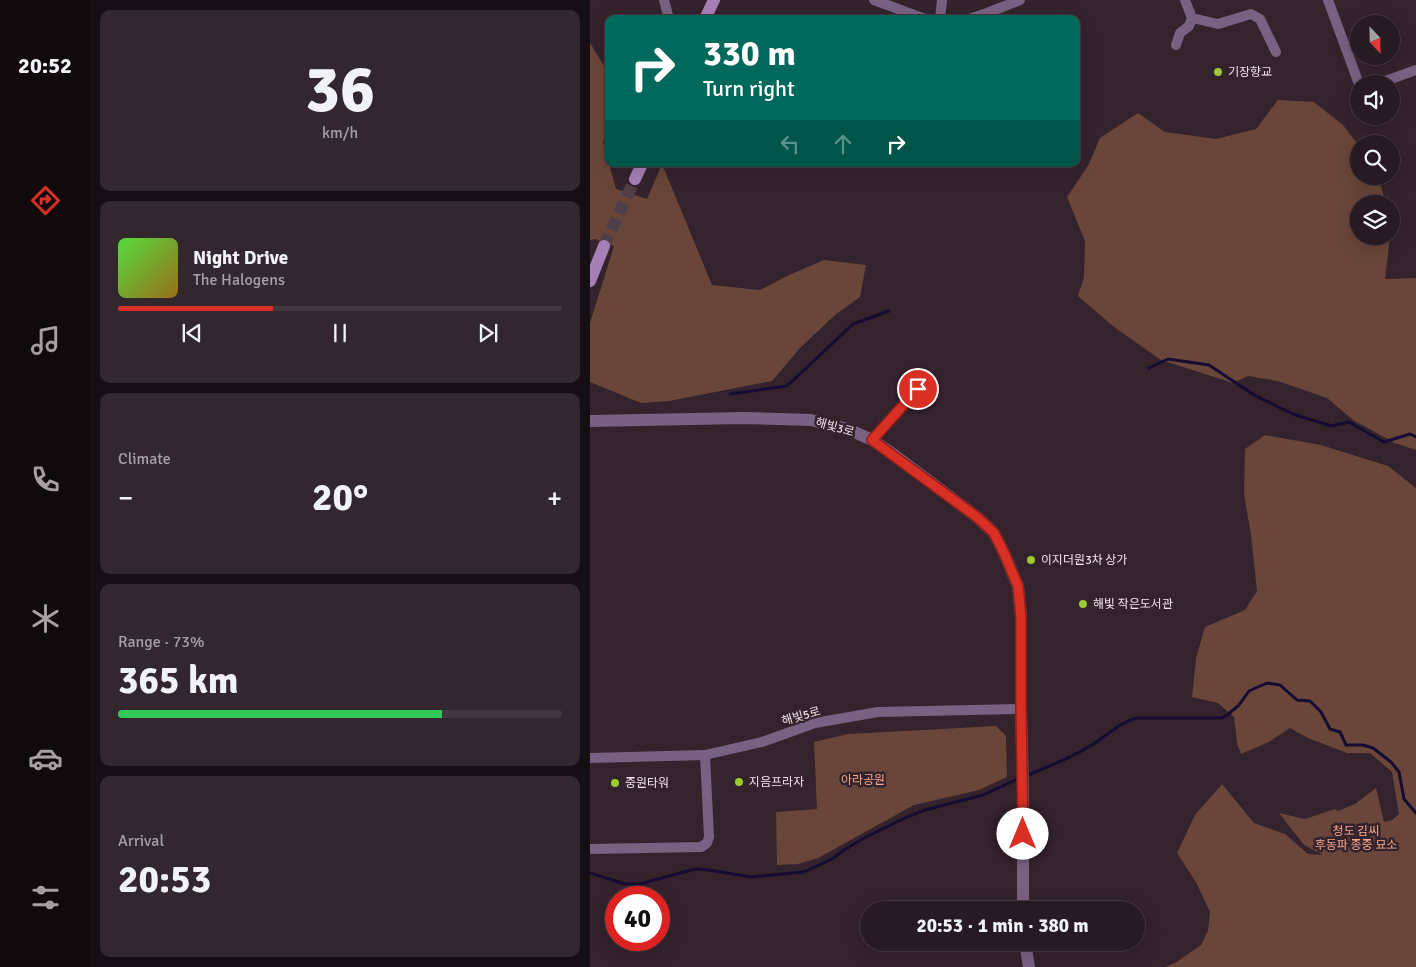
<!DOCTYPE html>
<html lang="en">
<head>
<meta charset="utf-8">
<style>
  :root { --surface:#271a21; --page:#33272e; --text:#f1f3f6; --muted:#a4a1a5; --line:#43383f; --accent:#d93025 }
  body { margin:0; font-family:Signika,"Noto Sans KR",sans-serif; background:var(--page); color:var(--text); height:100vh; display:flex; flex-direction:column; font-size:19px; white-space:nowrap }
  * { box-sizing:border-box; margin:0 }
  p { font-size:16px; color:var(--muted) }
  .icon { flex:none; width:28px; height:28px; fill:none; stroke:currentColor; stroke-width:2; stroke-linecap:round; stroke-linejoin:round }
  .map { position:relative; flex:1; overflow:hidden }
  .sheet { display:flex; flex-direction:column; gap:10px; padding:10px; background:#150e12; width:500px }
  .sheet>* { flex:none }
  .banner { position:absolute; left:15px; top:15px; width:475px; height:152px; border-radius:10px; box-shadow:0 5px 20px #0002,0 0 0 1px var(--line); background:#00695c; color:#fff; overflow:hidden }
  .needle { width:32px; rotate:158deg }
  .fabs { position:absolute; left:760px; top:15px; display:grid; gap:10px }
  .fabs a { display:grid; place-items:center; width:50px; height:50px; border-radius:50%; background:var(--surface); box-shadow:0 5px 20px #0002,0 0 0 1px var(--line); font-size:25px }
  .speed { position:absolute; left:15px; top:886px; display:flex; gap:10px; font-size:25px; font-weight:700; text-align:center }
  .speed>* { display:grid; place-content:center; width:65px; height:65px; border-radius:50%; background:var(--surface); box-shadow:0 5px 20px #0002,0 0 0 1px var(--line); line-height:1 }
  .speed .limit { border:8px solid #d22; background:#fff; color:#111 }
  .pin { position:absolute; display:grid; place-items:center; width:42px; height:42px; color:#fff; margin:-21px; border:2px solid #fff; border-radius:50%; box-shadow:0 1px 5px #0007 }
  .me { position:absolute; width:55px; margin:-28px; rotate:0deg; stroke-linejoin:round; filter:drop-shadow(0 0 4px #0008) }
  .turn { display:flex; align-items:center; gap:18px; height:105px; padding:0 15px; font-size:22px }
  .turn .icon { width:65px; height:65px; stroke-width:2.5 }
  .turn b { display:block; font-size:35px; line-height:42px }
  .lanes { display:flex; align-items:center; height:48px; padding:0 15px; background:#0003; justify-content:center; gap:25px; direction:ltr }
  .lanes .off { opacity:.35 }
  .big { font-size:38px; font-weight:700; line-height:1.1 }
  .sheet .widget { flex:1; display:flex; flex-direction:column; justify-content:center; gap:8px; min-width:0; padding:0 18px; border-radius:10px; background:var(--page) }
  .sheet .dial { align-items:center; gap:0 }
  .dial b { font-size:65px; line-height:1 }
  .song { display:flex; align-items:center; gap:15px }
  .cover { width:60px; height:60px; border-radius:8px; background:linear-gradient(135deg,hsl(110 70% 55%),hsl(40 70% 35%)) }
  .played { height:5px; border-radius:2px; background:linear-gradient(90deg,var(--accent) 35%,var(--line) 35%) }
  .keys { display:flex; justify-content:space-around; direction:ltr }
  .heat { display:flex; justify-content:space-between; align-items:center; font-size:28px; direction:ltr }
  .charge { height:8px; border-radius:4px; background:linear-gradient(90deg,#34c759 73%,var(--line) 0) }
  .trip { position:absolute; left:270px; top:901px; width:285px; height:50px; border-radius:25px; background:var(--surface); box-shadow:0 5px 20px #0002,0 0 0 1px var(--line); font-weight:700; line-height:50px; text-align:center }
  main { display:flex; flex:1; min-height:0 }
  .dock { display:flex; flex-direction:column; width:90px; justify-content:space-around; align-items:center; background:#100a0d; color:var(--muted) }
  .dock .icon { width:35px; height:35px }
  .dock .active { color:var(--accent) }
  .dock b { font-size:22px; color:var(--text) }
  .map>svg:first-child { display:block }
  .green { fill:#694639 }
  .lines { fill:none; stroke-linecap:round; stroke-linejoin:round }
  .stream { stroke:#140c33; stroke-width:3 }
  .secondary-tunnel { stroke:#503f49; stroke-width:12; stroke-dasharray:12 6; stroke-linecap:butt }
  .minor { stroke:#796183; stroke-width:10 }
  .tertiary { stroke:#796183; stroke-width:12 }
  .secondary { stroke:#a67fb6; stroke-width:12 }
  .route-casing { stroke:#8d1f18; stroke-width:12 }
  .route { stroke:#d93025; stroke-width:9 }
  .poi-dot { fill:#9bcb32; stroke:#34222c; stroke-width:2 }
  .labels { text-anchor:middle; stroke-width:5; stroke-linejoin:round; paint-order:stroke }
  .poi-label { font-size:12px; fill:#f1e5ec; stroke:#34222c; text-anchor:start }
  .street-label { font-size:12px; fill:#f1e5ec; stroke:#34222c }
  .park-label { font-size:12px; fill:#f9a98c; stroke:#34222c }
</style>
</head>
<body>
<main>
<nav class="dock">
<b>20:52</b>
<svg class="icon active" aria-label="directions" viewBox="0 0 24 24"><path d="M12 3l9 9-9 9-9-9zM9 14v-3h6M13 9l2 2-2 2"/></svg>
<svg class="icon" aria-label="music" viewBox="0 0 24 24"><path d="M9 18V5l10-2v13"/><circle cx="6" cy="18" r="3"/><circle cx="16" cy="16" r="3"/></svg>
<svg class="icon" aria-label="phone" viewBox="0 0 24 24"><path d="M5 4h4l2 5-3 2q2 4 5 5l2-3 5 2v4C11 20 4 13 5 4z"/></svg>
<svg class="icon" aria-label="climate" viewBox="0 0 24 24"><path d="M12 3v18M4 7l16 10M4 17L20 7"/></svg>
<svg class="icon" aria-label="car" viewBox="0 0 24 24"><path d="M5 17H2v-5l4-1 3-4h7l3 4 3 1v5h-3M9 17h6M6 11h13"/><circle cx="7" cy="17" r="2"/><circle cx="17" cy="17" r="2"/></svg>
<svg class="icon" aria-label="filters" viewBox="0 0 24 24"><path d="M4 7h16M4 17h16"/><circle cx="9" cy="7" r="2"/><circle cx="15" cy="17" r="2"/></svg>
</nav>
<section class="sheet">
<div class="widget dial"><b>36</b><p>km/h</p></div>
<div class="widget">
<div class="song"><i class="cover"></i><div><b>Night Drive</b><p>The Halogens</p></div></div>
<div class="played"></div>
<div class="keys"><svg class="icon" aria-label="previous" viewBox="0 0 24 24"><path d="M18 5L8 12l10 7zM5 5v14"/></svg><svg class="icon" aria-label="pause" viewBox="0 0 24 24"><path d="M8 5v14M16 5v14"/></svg><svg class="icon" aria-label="next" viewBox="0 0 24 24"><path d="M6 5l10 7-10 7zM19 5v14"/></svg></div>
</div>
<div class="widget"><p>Climate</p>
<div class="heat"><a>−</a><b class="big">20°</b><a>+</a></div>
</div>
<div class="widget"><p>Range · 73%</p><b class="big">365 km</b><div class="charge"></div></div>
<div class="widget"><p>Arrival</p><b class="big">20:53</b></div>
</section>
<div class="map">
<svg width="826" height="967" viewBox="0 0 826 967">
  <rect width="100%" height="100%" fill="#34222c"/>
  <g class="green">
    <polygon points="0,43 19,74 19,123 13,142 26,189 57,199 72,164 122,285 170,290 197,276 234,260 276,265 270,297 245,315 210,348 182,381 79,401 51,403 0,382 0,323 24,246 5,239 0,240"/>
    <polygon points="688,100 724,102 753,125 769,146 769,176 788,176 796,204 769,204 769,236 800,236 795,279 826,278 826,450 805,443 763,420 737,398 688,381 658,376 643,383 571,360 524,327 488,296 494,277 495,241 477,197 499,164 510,138 548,113 575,132 626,139 666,129"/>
    <polygon points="675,435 731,445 798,466 826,488 826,967 575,967 585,963 611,945 618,931 620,912 607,884 587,853 605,815 632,784 664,823 695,834 718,854 733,855 714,845 689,813 715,819 745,809 748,811 765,804 786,788 794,822 802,820 809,814 802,772 780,753 757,753 718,738 700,728 679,742 651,754 647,743 644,717 628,703 602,697 606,658 615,627 655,610 667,591 661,535 654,494 655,449"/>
    <polygon points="406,726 416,736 417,777 389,790 324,805 228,858 208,864 187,865 186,812 227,809 224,742 258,734"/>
  </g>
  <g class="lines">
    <g class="stream">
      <polyline points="559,368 578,359 619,365 664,395 703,414 741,426 759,422 794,442 820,434 826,437"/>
      <polyline points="140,394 197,386 263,324 299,311"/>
      <path d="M436,776C458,766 480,759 500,746C516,737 529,722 547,718H631L636,716L649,705L659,691L677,683L690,685L707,700L720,701L731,712L740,729L750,732L756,745H773L783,748L801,762L809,772L814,799L826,813"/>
      <polyline points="0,873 35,884 50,884 105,869 119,870 161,877 214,872 242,859 254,850 276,837 317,817 335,810 393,795 430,778"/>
    </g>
    <polyline class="secondary-tunnel" points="14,246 45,179"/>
    <g class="minor">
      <polyline points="74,0 79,19"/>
      <polyline points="284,0 335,19"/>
      <polyline points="595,0 602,18"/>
      <polyline points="738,0 769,84"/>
      <polyline points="602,18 628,24 661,14 670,19 686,52"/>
      <polyline points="350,19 352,0"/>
      <polyline points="379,19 397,13 430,0"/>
      <polyline points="586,45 590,33 599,26 602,18"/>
      <polyline points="787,84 826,70"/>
      <polyline points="282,440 328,389"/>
      <polyline points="0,758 115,755 172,742 225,723 288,712 431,709"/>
      <polyline points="0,849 111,847 117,843 119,837 115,755"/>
    </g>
    <g class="tertiary">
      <polyline points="0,421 153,418 221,420 258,429 282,440 303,454 388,518 404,533 414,553 428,586 431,617 431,709 433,791 433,910"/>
      <polyline points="435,942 439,967"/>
    </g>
    <g class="secondary">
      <polyline points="115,19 124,0"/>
      <polyline points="45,179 52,164"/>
      <polyline points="0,281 14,246"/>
    </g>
  </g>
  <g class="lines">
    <defs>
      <polyline id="route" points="328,389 282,440 388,518 404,533 414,553 428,586 431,617 431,709 433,834"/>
    </defs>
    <use href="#route" class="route-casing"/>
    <use href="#route" class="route"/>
  </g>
  <g class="poi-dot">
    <circle cx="628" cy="72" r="5"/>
    <circle cx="441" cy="560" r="5"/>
    <circle cx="493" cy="604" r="5"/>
    <circle cx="149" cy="782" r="5"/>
    <circle cx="25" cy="783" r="5"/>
  </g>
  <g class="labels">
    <g class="poi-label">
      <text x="638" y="76">기장향교</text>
      <text x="451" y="564">이지더원3차 상가</text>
      <text x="503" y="608">해빛 작은도서관</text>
      <text x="159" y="786">지음프라자</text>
      <text x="35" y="787">중원타워</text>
    </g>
    <g class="street-label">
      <text transform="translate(245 427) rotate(16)" y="4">해빛3로</text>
      <text transform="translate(211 716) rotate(-16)" y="4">해빛5로</text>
    </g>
    <g class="park-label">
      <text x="273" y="784">아라공원</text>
      <text x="766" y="835">청도 김씨<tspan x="766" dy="14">후동파 종중 묘소</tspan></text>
    </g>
  </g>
</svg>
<div class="fabs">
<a><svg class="needle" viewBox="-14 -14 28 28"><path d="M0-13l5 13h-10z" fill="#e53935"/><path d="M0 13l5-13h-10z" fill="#a4a1a5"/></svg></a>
<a><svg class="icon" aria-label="sound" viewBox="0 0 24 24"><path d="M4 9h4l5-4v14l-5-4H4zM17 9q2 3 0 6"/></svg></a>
<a><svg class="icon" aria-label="search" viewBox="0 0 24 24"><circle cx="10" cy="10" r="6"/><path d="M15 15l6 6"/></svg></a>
<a><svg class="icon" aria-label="layers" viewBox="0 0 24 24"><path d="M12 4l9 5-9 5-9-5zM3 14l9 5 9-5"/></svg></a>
</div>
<div class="speed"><div class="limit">40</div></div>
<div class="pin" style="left:328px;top:389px;background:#d93025"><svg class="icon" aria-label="arrive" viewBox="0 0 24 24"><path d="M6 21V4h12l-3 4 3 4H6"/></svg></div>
<svg class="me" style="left:433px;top:834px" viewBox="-20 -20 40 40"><circle r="19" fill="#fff"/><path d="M0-13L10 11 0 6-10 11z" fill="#d93025"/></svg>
<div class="trip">20:53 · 1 min · 380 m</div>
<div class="banner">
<div class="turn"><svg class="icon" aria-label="right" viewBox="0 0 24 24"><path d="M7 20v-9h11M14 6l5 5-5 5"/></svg><div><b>330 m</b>Turn right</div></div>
<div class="lanes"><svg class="icon off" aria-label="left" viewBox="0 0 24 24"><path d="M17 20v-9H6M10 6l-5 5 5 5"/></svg><svg class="icon off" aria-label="ahead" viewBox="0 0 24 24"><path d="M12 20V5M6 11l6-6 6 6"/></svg><svg class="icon" aria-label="right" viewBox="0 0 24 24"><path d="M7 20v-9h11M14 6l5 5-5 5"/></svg></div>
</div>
</div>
</main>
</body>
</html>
